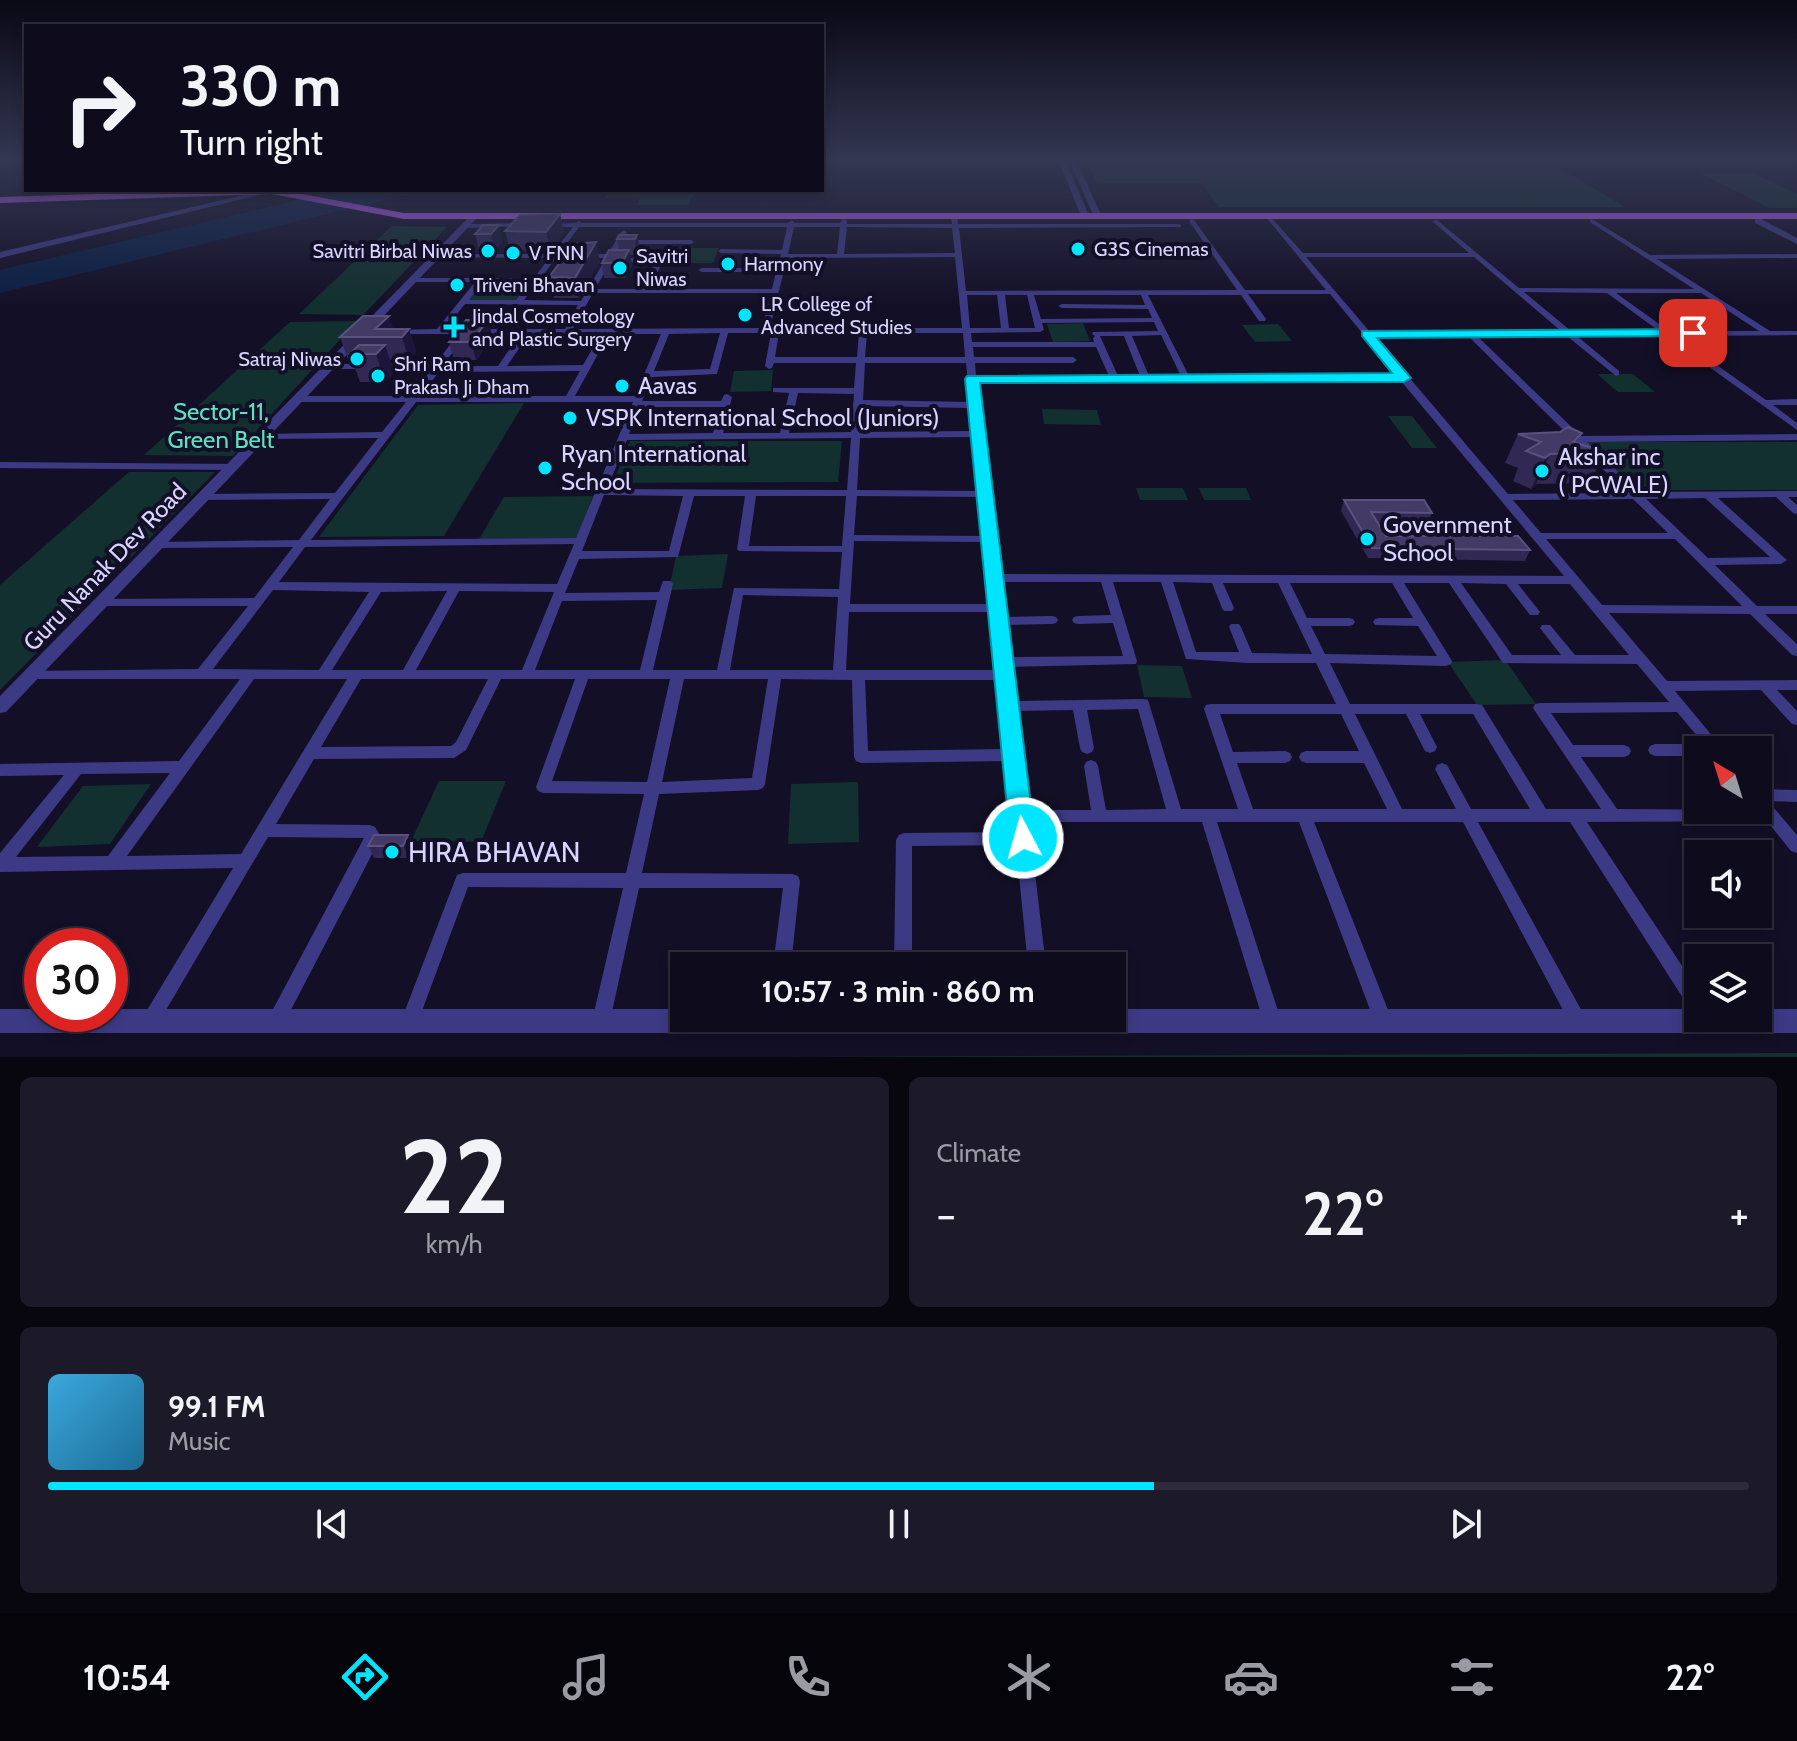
<!DOCTYPE html>
<html lang="en">
<head>
<meta charset="utf-8">
<style>
  :root { --surface:#0e0b1c; --page:#1c1929; --text:#f1f3f6; --muted:#9b9ba3; --line:#2e2b3b; --accent:#00e5ff }
  body { margin:0; font-family:Cabin,sans-serif; background:var(--page); color:var(--text); height:100vh; display:flex; flex-direction:column; font-size:30px; white-space:nowrap }
  * { box-sizing:border-box; margin:0 }
  p { font-size:26px; color:var(--muted) }
  .icon { flex:none; width:44px; height:44px; fill:none; stroke:currentColor; stroke-width:2; stroke-linecap:round; stroke-linejoin:round }
  .map { position:relative; height:1057px; overflow:hidden }
  .panel { display:flex; flex-direction:column; gap:20px; padding:20px; background:#08060f; flex:1 }
  .panel>* { flex:none }
  .hud { position:absolute; left:24px; top:24px; width:800px; height:168px; border-radius:0px; box-shadow:0 4px 12px #0003,0 0 0 2px var(--line); background:#0e0b1c; color:var(--text); overflow:hidden }
  .needle { width:52px; rotate:322deg }
  .fabs { position:absolute; left:1684px; top:736px; display:grid; gap:16px }
  .fabs a { display:grid; place-items:center; width:88px; height:88px; border-radius:0px; background:var(--surface); box-shadow:0 4px 12px #0003,0 0 0 2px var(--line); font-size:40px }
  .speed { position:absolute; left:24px; top:928px; display:flex; gap:16px; font-size:40px; font-weight:700; text-align:center }
  .speed>* { display:grid; place-content:center; width:104px; height:104px; border-radius:50%; background:var(--surface); box-shadow:0 4px 12px #0003,0 0 0 2px var(--line); line-height:1 }
  .speed .limit { border:12px solid #d22; background:#fff; color:#111 }
  .pin { position:absolute; display:grid; place-items:center; width:68px; height:68px; color:#fff; margin:-34px; border-radius:16px; box-shadow:0 4px 12px #0006 }
  .me { position:absolute; width:88px; margin:-44px; rotate:354deg; stroke-linejoin:round; filter:drop-shadow(0 0 6px #0008) }
  .turn { display:flex; align-items:center; gap:28px; height:168px; padding:0 24px; font-size:36px }
  .turn .icon { width:104px; height:104px; stroke-width:2.5 }
  .turn b { display:block; font-size:56px; line-height:68px }
  .big { font-size:60px; font-weight:700; line-height:1.1 }
  .panel .tile { flex:1; display:flex; flex-direction:column; justify-content:center; gap:12px; min-width:0; padding:0 28px; border-radius:12px; background:var(--page) }
  .panel .dial { align-items:center; gap:0 }
  .dial b { font-size:104px; line-height:1 }
  .song { display:flex; align-items:center; gap:24px }
  .cover { width:96px; height:96px; border-radius:12px; background:linear-gradient(135deg,hsl(200 70% 55%),hsl(200 70% 35%)) }
  .played { height:8px; border-radius:4px; background:linear-gradient(90deg,var(--accent) 65%,var(--line) 65%) }
  .keys { display:flex; justify-content:space-around; direction:ltr }
  .heat { display:flex; justify-content:space-between; align-items:center; font-size:44px; direction:ltr }
  .panel .tiles { flex:1; display:grid; gap:20px; grid-template-columns:1fr 1fr }
  .tile:last-child { grid-column:span 2 }
  .trip { position:absolute; left:670px; top:952px; width:456px; height:80px; border-radius:0px; background:var(--surface); box-shadow:0 4px 12px #0003,0 0 0 2px var(--line); font-weight:700; line-height:80px; text-align:center }
  .tabs { display:flex; height:128px; justify-content:space-around; align-items:center; background:#06040b; color:var(--muted) }
  .tabs .icon { width:56px; height:56px }
  .tabs .active { color:var(--accent) }
  .tabs b { font-size:36px; color:var(--text) }
  .map>svg:first-child { display:block }
  .green { fill:#12302f }
  .water { fill:#0a1f44 }
  .lines { fill:none; stroke-linecap:round; stroke-linejoin:round }
  .minor { fill:#3d3a85; fill-rule:evenodd }
  .tertiary { fill:#3d3a85; fill-rule:evenodd }
  .primary { fill:#c25bff; fill-rule:evenodd }
  .wall { fill:#312854 }
  .shaded-wall { fill:#1d163a }
  .building { fill:#433a66; stroke:#5a527e; stroke-width:2 }
  .route { fill:#00e5ff; stroke:#0095a6; stroke-width:2 }
  .poi-dot { fill:#00e5ff; stroke:#130f26; stroke-width:3 }
  .labels { text-anchor:middle; stroke-width:8; stroke-linejoin:round; paint-order:stroke }
  .far-poi-label { font-size:20px; fill:#d9d4ff; stroke:#130f26; text-anchor:start }
  .poi-label { font-size:24px; fill:#d9d4ff; stroke:#130f26; text-anchor:start }
  .park-label { font-size:24px; fill:#5fe0c0; stroke:#130f26 }
  .street-label { font-size:24px; fill:#d9d4ff; stroke:#130f26 }
  .near-poi-label { font-size:28px; fill:#d9d4ff; stroke:#130f26; text-anchor:start }
</style>
</head>
<body>
<div class="map">
<svg width="1797" height="1057" viewBox="0 0 1797 1057">
  <rect width="100%" height="100%" fill="#130f26"/>
  <g class="green">
    <polygon points="1088,164 1553,164 1625,207 1219,207 1201,183 1097,183"/>
    <polygon points="1700,173 1753,173 1797,194 1797,208 1769,208"/>
    <polygon points="611,190 696,190 688,205 638,205 640,198 605,198"/>
    <polygon points="392,226 447,227 363,315 299,314"/>
    <polygon points="680,248 719,248 713,263 673,263"/>
    <polygon points="530,281 517,300 468,301 483,282"/>
    <polygon points="357,321 233,456 144,455 290,322"/>
    <polygon points="1083,323 1090,341 1053,342 1047,324"/>
    <polygon points="1278,324 1292,341 1255,342 1242,325"/>
    <polygon points="773,370 771,391 730,392 734,371"/>
    <polygon points="1597,374 1633,374 1655,392 1618,392"/>
    <polygon points="524,403 444,536 319,537 418,405"/>
    <polygon points="1042,409 1097,410 1101,425 1044,424"/>
    <polygon points="1388,416 1412,416 1437,448 1412,448"/>
    <polygon points="630,441 842,441 838,482 613,483"/>
    <polygon points="1587,442 1797,442 1797,490 1637,490"/>
    <polygon points="129,472 215,472 0,690 0,585"/>
    <polygon points="1136,488 1183,488 1188,500 1140,500"/>
    <polygon points="1199,488 1246,488 1251,500 1204,500"/>
    <polygon points="593,496 578,538 479,539 504,497"/>
    <polygon points="728,554 722,588 669,590 676,556"/>
    <polygon points="1505,660 1536,704 1477,705 1448,662"/>
    <polygon points="1137,665 1182,666 1192,698 1144,697"/>
    <polygon points="439,781 506,781 481,842 411,841"/>
    <polygon points="858,782 859,842 788,844 791,784"/>
    <polygon points="151,784 110,844 37,847 83,786"/>
    <polygon points="1797,1053 1797,1057 795,1057"/>
  </g>
  <polygon class="water" points="342,190 427,190 0,293 0,270"/>
  <g class="lines">
    <g class="minor">
      <path d="M1267,213L1303,253H1469L1432,221L1437,220L1519,288L1694,289L1590,222V220L1592,219L1650,255L1797,254V258L1657,259L1770,331H1797V335L1676,336L1766,400L1797,399V405H1773L1797,423V430L1666,336H1577L1619,371V375L1616,376L1567,336H1477L1581,436L1797,434V440L1587,442L1639,492L1797,491V497H1788L1797,505V514L1793,513L1776,497L1718,498L1787,560L1781,564L1715,565L1757,606H1797V614H1765L1797,644V656L1792,655L1750,614L1609,613L1667,681L1797,680V690H1777L1797,711V725L1792,724L1761,690L1675,691L1724,750H1709L1677,712L1551,713L1573,745H1624L1629,747L1631,751L1629,755L1624,757H1581L1617,809L1758,810V789L1797,790V802L1768,801L1797,835V853L1791,851L1767,821L1587,822L1698,990V1015L1692,1012L1570,822H1478L1584,1015L1587,1021L1584,1027L1578,1030L1572,1027L1463,822H1314L1392,1020L1389,1026L1383,1029L1377,1026L1374,1020L1299,822H1217L1281,1020L1278,1026L1272,1029L1266,1026L1263,1020L1202,822H1029L1046,966H1028L1016,845L912,846V966H894L896,840L899,835L904,833L1014,832L1007,761L861,763L856,761L854,757L852,680L781,679L765,784L763,788L758,790L659,794L642,873L792,874L798,876L800,881L791,966H773L783,888H639L610,1021L607,1027L601,1030L595,1027L592,1021L623,888L468,887L416,1027L410,1030L404,1027L401,1021L457,875L463,873H626L644,794L543,793L538,791L536,787L575,679H501L466,750L454,758L314,759L276,824L370,825L375,827L381,837L282,1027L276,1030L270,1027L267,1021L270,1015L364,838L268,837L156,1027L150,1030L144,1027L141,1021L144,1015L233,868L0,872V853L64,775L0,776V764L179,761L240,679H32L27,677L25,674L27,671L198,669L248,606H102L98,605L96,602L98,599L254,598L293,547L157,548L151,545L157,542L299,540L330,499L203,500L198,497L203,494L335,493L378,438L263,439L258,436L260,434L382,432L406,402H298L293,399L298,396H410L432,369H330L327,368V364L436,363L456,337H459L463,339L442,366H498L520,334H392L391,332L395,330L437,329L475,282H414L410,280L414,278H534L549,258L437,257L435,256V254H552L573,227H547L544,225L545,224L576,223L579,221L582,223H788L792,220L795,223H840L842,220L844,219L847,221V224H952L951,216L954,214L957,216L958,224H1179L1181,225V227L959,228L966,291L1237,290L1189,221L1192,219L1194,220L1245,290H1326L1265,216V214ZM579,227H787L782,250L721,249L718,251L721,253L781,254L777,268H702L698,270L702,272H776L772,289H651L662,262H676L677,260L673,258H615L614,260L618,262H655L643,289H595L621,244H691L694,242L691,240H623L627,232L624,230L621,232L608,254H559ZM794,227H840L837,254H788ZM847,227L952,228L955,253L844,254ZM955,257L962,328H770L787,258ZM1306,257H1474L1561,331L1370,332ZM556,258H606L581,301L524,300ZM483,282H530L516,300H469ZM1524,292L1607,293L1659,331H1571ZM593,293H771L762,328L573,329ZM1616,293H1701L1759,331H1669ZM1248,294H1330L1397,375L1189,376L1148,295H1241L1259,321H1265L1266,319ZM967,295H997L1001,328H970ZM1005,295H1027L1035,328H1009ZM1034,295H1141L1145,305L1062,304L1058,306L1062,308L1148,309L1152,318L1041,319ZM465,304L578,305L565,329H445ZM1154,322L1158,331L1093,332L1092,334L1095,336L1093,338L1094,342H972L971,333L1040,332L1044,330L1042,323ZM720,333L710,369L654,371L669,334ZM728,333H771L765,366L769,369L772,368L774,363H856L854,388H773V392L789,393L780,433H723L732,397L727,394L724,395L721,401H642L652,377L717,374ZM779,333H859L857,357H775ZM867,333H963L965,357H865ZM529,334H601L583,365L507,366ZM609,334H661L635,396H575ZM1161,335L1181,376H1149L1132,336ZM1100,336H1124L1140,376H1118ZM1374,336H1468L1627,493L1508,494ZM973,347H1096L1109,376H976L975,363H1073L1077,360L1073,357H974ZM865,363H966L970,402L863,400ZM580,371L566,396H420L439,372ZM1401,381L1564,576L999,574L977,382ZM798,393L854,394L851,432L789,433ZM416,402H633L576,538L311,540ZM862,406L971,408L973,431L861,432ZM640,407H720L713,433L629,434ZM974,437L979,491L857,490L860,438ZM851,438L847,490L607,489L627,440ZM604,495L683,496L669,551H582ZM694,496H745L737,549L739,551L842,552L839,589L734,588L717,670H653L673,584L671,581H663L659,592L565,593L579,559L678,557ZM756,496H846L842,546H749ZM857,496L980,497L984,536L854,535ZM1705,498L1770,557L1708,558L1646,499ZM1633,499L1668,533H1541L1513,500ZM1546,539H1675L1742,606L1602,605ZM854,541L985,542L991,604H850ZM574,544L557,584L279,582L305,547ZM1000,582H1101L1111,615L1078,616L1074,617L1072,620L1074,623L1078,624L1113,623L1123,656L1009,657L1005,625L1052,624L1056,623L1058,620L1056,617L1052,616L1004,617ZM1113,582H1161L1186,659L1248,663H1316L1336,704H1211L1206,705L1204,709L1238,809H1181L1148,700L1143,699L1014,701L1010,667L1136,664L1137,661ZM1173,582L1212,583L1222,608L1224,611H1232L1234,608L1223,583H1278L1312,654L1252,653L1241,627L1239,624H1231L1229,627L1239,652H1196ZM1290,583H1392L1413,618H1379L1375,619L1373,622L1375,625L1418,626L1437,656L1325,654L1311,626H1349L1353,625L1355,622L1353,619L1349,618H1307ZM1404,583H1449L1503,663L1637,664L1669,702L1540,703L1535,704L1533,708L1601,809H1546L1482,705L1477,704H1350L1330,663L1446,666L1451,664L1452,661ZM1461,583L1506,584L1530,615H1538L1540,612L1518,584H1570L1629,655H1575L1550,625H1542L1540,628L1561,655H1512ZM273,590L369,592L319,670L213,669ZM447,591L403,670H332L381,592ZM459,591L554,592L522,670H416ZM743,595L838,597L833,670H730ZM657,600L640,670H535L562,601ZM849,612H992L998,670H846ZM254,679H347L241,854L127,856ZM361,679H488L456,742L451,746L321,747ZM588,679H670L647,782L552,781ZM684,679H768L752,778L662,782ZM865,680H999L1006,749L868,751ZM1138,709L1166,809L1106,810L1098,766L1096,762L1091,760L1086,762L1084,766L1091,810H1027L1016,711L1073,710L1080,748L1082,752L1087,754L1092,752L1094,748L1087,710ZM1220,714H1341L1359,751H1306L1301,753L1299,757L1301,761L1306,763H1364L1387,809H1253L1237,763H1285L1290,761L1292,757L1290,753L1285,751L1233,752ZM1355,714H1406L1425,751L1430,753L1435,751L1437,747L1420,714H1473L1530,809H1471L1447,765L1442,763L1437,765L1435,769L1456,809H1402ZM170,773L108,856L16,857L81,774Z"/>
      <polygon points="522,223 525,225 524,226 466,228 463,226 466,224"/>
      <polygon points="0,462 233,464 238,467 233,470 0,468"/>
      <polygon points="1655,744 1698,744 1703,746 1705,750 1698,750 1698,756 1655,756 1650,754 1648,750 1650,746"/>
    </g>
    <g class="tertiary">
      <polygon points="1058,159 1065,159 1089,216 1088,218 1081,216"/>
      <polygon points="1069,159 1076,159 1101,215 1100,217 1093,215"/>
      <polygon points="266,190 276,191 0,258 0,252"/>
      <polygon points="472,214 479,216 6,712 0,713 0,696"/>
      <polygon points="1755,219 1761,219 1797,238 1797,244 1755,223"/>
      <polygon points="0,1009 42,1009 42,1014 110,1014 110,1009 684,1009 684,1018 1112,1018 1112,1009 1698,1009 1698,1018 1758,1018 1758,1009 1797,1009 1797,1033 0,1033"/>
    </g>
    <polygon class="primary" points="222,190 281,190 404,213 1797,213 1797,219 404,219 272,194 0,203 0,197"/>
  </g>
  <g class="wall">
    <polygon points="560,214 564,233 551,251 510,250 505,231"/>
    <polygon points="483,225 503,241 495,250 479,250 475,234"/>
    <polygon points="637,235 640,251 637,255 630,255 632,265 625,278 604,278 602,263 619,250 617,239"/>
    <polygon points="600,261 579,298 554,298 549,277"/>
    <polygon points="393,329 409,329 416,352 409,360 390,360 394,372 385,382 360,382 352,360 348,360 340,337"/>
    <polygon points="493,338 476,360 454,360 449,342"/>
    <polygon points="1518,434 1577,443 1605,452 1590,483 1536,484 1531,489 1513,481 1518,468 1505,463"/>
    <polygon points="1344,500 1432,513 1428,523 1378,523 1386,536 1530,550 1525,561 1368,558 1341,511"/>
    <polygon points="408,835 414,846 409,858 374,858 368,846"/>
  </g>
  <g class="shaded-wall">
    <polygon points="560,214 564,233 551,251 546,232"/>
    <polygon points="499,225 503,241 495,250 491,234"/>
    <polygon points="637,235 640,251 637,255 635,239"/>
    <polygon points="596,242 600,261 579,298 575,278"/>
    <polygon points="629,250 632,265 625,278 622,263"/>
    <polygon points="389,316 396,337 375,329"/>
    <polygon points="488,320 493,338 476,360 471,342"/>
    <polygon points="409,329 416,352 409,360 402,337"/>
    <polygon points="385,345 394,372 385,382 376,354"/>
    <polygon points="1550,454 1536,484 1531,489 1545,458"/>
    <polygon points="408,835 414,846 409,858 403,846"/>
  </g>
  <g class="building">
    <polygon points="560,214 546,232 505,231 520,215"/>
    <polygon points="483,225 499,225 491,234 475,234"/>
    <polygon points="619,235 637,235 635,239 617,239"/>
    <polygon points="596,242 575,278 549,277 574,244"/>
    <polygon points="609,250 629,250 622,263 602,263"/>
    <polygon points="363,316 389,316 375,329 409,329 402,337 340,337"/>
    <polygon points="466,320 488,320 471,342 449,342"/>
    <polygon points="359,345 385,345 376,354 350,354"/>
    <polygon points="1568,427 1582,433 1573,442 1605,452 1550,454 1545,458 1526,451 1541,442 1518,434 1560,432"/>
    <polygon points="1344,500 1424,500 1432,513 1371,512 1386,536 1518,536 1530,550 1372,548"/>
    <polygon points="374,835 408,835 403,846 368,846"/>
  </g>
  <linearGradient id="sky" x2="0" y2="1"><stop stop-color="#0a0815"/><stop offset="0.52" stop-color="#333752"/><stop offset="1" stop-color="#333752" stop-opacity="0"/></linearGradient>
  <rect width="1797" height="307" fill="url(#sky)"/>
  <polygon class="route" points="1693,329 1700,333 1698,336 1377,338 1411,378 1404,382 980,383 1035,838 1032,845 1023,848 1014,845 1010,838 965,379 967,376 1392,373 1362,336 1362,331"/>
  <g class="poi-dot">
    <circle cx="1078" cy="249" r="8"/>
    <circle cx="488" cy="251" r="8"/>
    <circle cx="513" cy="253" r="8"/>
    <circle cx="728" cy="264" r="8"/>
    <circle cx="620" cy="268" r="8"/>
    <circle cx="457" cy="285" r="8"/>
    <circle cx="745" cy="315" r="8"/>
    <path d="M450 315h8v8h8v8h-8v8h-8v-8h-8v-8h8z"/>
    <circle cx="357" cy="359" r="8"/>
    <circle cx="378" cy="376" r="8"/>
    <circle cx="622" cy="386" r="8"/>
    <circle cx="570" cy="418" r="8"/>
    <circle cx="545" cy="468" r="8"/>
    <circle cx="1542" cy="471" r="8"/>
    <circle cx="1367" cy="539" r="8"/>
    <circle cx="392" cy="852" r="8"/>
  </g>
  <g class="labels">
    <g class="far-poi-label">
      <text x="1094" y="256">G3S Cinemas</text>
      <text x="472" y="258" text-anchor="end">Savitri Birbal Niwas</text>
      <text x="529" y="260">V FNN</text>
      <text x="636" y="263">Savitri<tspan x="636" dy="23">Niwas</tspan></text>
      <text x="744" y="271">Harmony</text>
      <text x="473" y="292">Triveni Bhavan</text>
      <text x="761" y="311">LR College of<tspan x="761" dy="23">Advanced Studies</tspan></text>
      <text x="472" y="323">Jindal Cosmetology<tspan x="472" dy="23">and Plastic Surgery</tspan></text>
      <text x="341" y="366" text-anchor="end">Satraj Niwas</text>
      <text x="394" y="371">Shri Ram<tspan x="394" dy="23">Prakash Ji Dham</tspan></text>
    </g>
    <g class="poi-label">
      <text x="638" y="394">Aavas</text>
      <text x="586" y="426">VSPK International School (Juniors)</text>
      <text x="561" y="462">Ryan International<tspan x="561" dy="28">School</tspan></text>
      <text x="1558" y="465">Akshar inc<tspan x="1558" dy="28">( PCWALE)</tspan></text>
      <text x="1383" y="533">Government<tspan x="1383" dy="28">School</tspan></text>
    </g>
    <g class="park-label">
      <text x="221" y="420">Sector-11,<tspan x="221" dy="28">Green Belt</tspan></text>
    </g>
    <g class="street-label">
      <text transform="translate(105 567) rotate(-46)" y="8">Guru Nanak Dev Road</text>
    </g>
    <g class="near-poi-label">
      <text x="408" y="862">HIRA BHAVAN</text>
    </g>
  </g>
</svg>
<div class="fabs">
<a><svg class="needle" viewBox="-14 -14 28 28"><path d="M0-13l5 13h-10z" fill="#e53935"/><path d="M0 13l5-13h-10z" fill="#9b9ba3"/></svg></a>
<a><svg class="icon" aria-label="sound" viewBox="0 0 24 24"><path d="M4 9h4l5-4v14l-5-4H4zM17 9q2 3 0 6"/></svg></a>
<a><svg class="icon" aria-label="layers" viewBox="0 0 24 24"><path d="M12 4l9 5-9 5-9-5zM3 14l9 5 9-5"/></svg></a>
</div>
<div class="speed"><div class="limit">30</div></div>
<div class="pin" style="left:1693px;top:333px;background:#d93025"><svg class="icon" aria-label="arrive" viewBox="0 0 24 24"><path d="M6 21V4h12l-3 4 3 4H6"/></svg></div>
<svg class="me" style="left:1023px;top:838px" viewBox="-20 -20 40 40"><circle r="17" fill="#00e5ff" stroke="#fff" stroke-width="3"/><path d="M0-11L8 9 0 5-8 9z" fill="#fff"/></svg>
<div class="trip">10:57 · 3 min · 860 m</div>
<div class="hud">
<div class="turn"><svg class="icon" aria-label="right" viewBox="0 0 24 24"><path d="M7 20v-9h11M14 6l5 5-5 5"/></svg><div><b>330 m</b>Turn right</div></div>
</div>
</div>
<section class="panel">
<div class="tiles">
<div class="tile dial"><b>22</b><p>km/h</p></div>
<div class="tile"><p>Climate</p>
<div class="heat"><a>−</a><b class="big">22°</b><a>+</a></div>
</div>
<div class="tile">
<div class="song"><i class="cover"></i><div><b>99.1 FM</b><p>Music</p></div></div>
<div class="played"></div>
<div class="keys"><svg class="icon" aria-label="previous" viewBox="0 0 24 24"><path d="M18 5L8 12l10 7zM5 5v14"/></svg><svg class="icon" aria-label="pause" viewBox="0 0 24 24"><path d="M8 5v14M16 5v14"/></svg><svg class="icon" aria-label="next" viewBox="0 0 24 24"><path d="M6 5l10 7-10 7zM19 5v14"/></svg></div>
</div>
</div>
</section>
<nav class="tabs">
<b>10:54</b>
<svg class="icon active" aria-label="directions" viewBox="0 0 24 24"><path d="M12 3l9 9-9 9-9-9zM9 14v-3h6M13 9l2 2-2 2"/></svg>
<svg class="icon" aria-label="music" viewBox="0 0 24 24"><path d="M9 18V5l10-2v13"/><circle cx="6" cy="18" r="3"/><circle cx="16" cy="16" r="3"/></svg>
<svg class="icon" aria-label="phone" viewBox="0 0 24 24"><path d="M5 4h4l2 5-3 2q2 4 5 5l2-3 5 2v4C11 20 4 13 5 4z"/></svg>
<svg class="icon" aria-label="climate" viewBox="0 0 24 24"><path d="M12 3v18M4 7l16 10M4 17L20 7"/></svg>
<svg class="icon" aria-label="car" viewBox="0 0 24 24"><path d="M5 17H2v-5l4-1 3-4h7l3 4 3 1v5h-3M9 17h6M6 11h13"/><circle cx="7" cy="17" r="2"/><circle cx="17" cy="17" r="2"/></svg>
<svg class="icon" aria-label="filters" viewBox="0 0 24 24"><path d="M4 7h16M4 17h16"/><circle cx="9" cy="7" r="2"/><circle cx="15" cy="17" r="2"/></svg>
<b>22°</b>
</nav>
</body>
</html>
